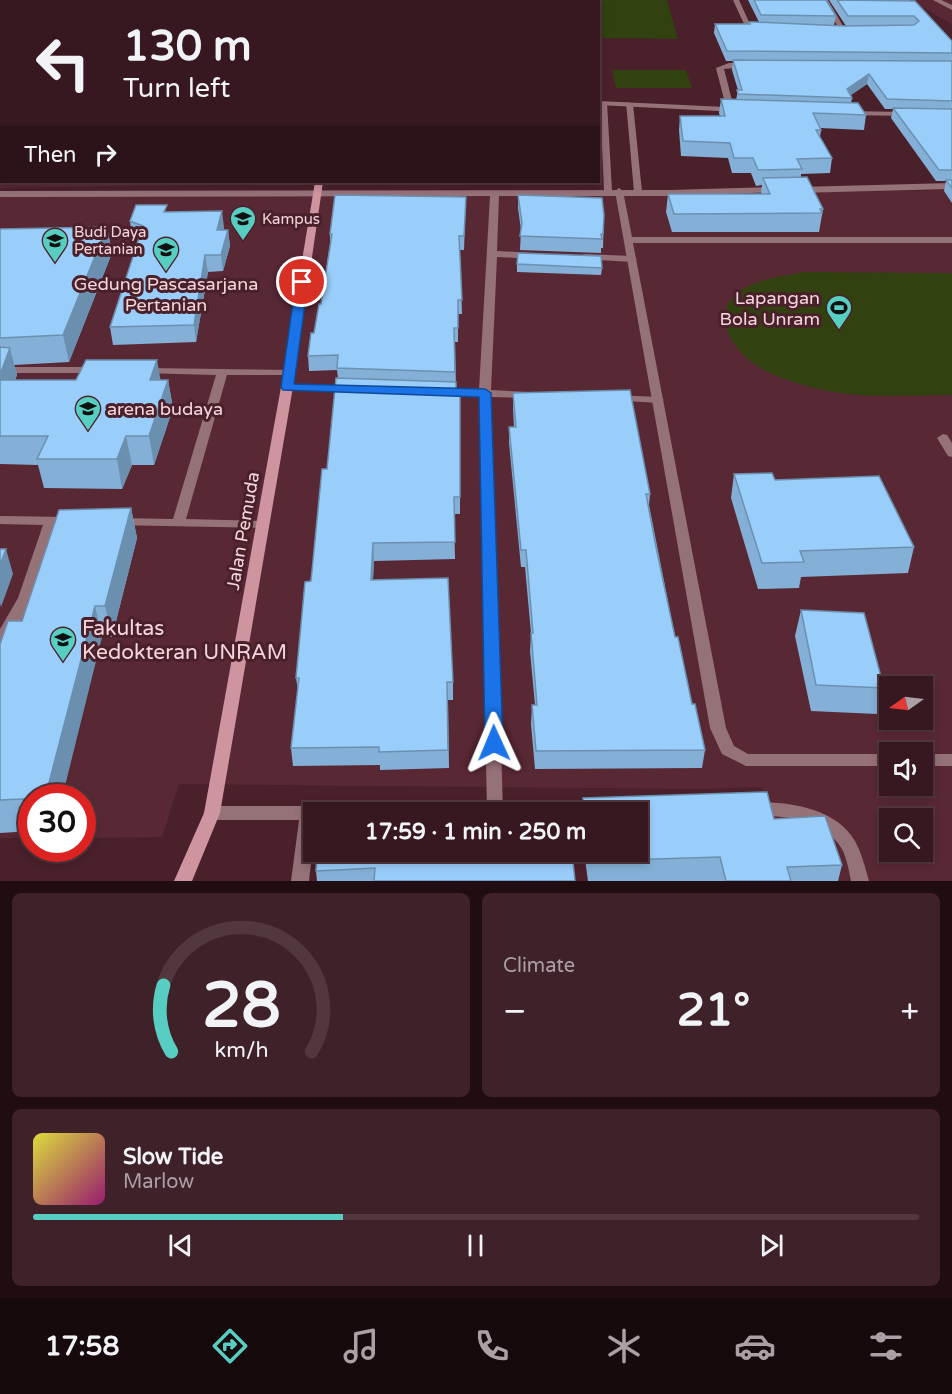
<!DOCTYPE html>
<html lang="en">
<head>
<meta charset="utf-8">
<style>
  :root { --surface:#381820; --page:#3f2129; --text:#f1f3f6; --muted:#aba0a5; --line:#52373e; --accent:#57cec1 }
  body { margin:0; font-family:"Varela Round",sans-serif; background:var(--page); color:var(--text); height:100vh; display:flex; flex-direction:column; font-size:22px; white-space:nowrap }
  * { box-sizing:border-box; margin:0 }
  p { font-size:20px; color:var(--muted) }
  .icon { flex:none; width:33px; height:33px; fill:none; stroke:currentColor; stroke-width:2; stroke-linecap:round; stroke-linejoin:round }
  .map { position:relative; height:881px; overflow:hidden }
  .sheet { display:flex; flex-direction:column; gap:12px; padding:12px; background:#1f0d12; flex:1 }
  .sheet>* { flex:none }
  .top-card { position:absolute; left:0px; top:0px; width:600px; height:183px; box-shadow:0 3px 9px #0003,0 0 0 2px var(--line); background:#381820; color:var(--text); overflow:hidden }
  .needle { width:39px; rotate:256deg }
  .buttons { position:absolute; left:879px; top:676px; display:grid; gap:12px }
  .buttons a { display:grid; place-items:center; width:54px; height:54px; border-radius:0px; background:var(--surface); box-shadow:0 3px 9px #0003,0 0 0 2px var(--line); font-size:30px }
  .speed { position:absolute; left:18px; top:784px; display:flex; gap:12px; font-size:30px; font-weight:700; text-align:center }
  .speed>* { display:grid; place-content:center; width:78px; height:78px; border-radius:50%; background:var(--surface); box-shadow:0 3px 9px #0003,0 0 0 2px var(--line); line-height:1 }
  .speed .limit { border:9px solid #d22; background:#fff; color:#111 }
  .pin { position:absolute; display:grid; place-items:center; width:51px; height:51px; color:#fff; margin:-26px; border:3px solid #fff; border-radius:50%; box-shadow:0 2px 6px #0007 }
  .me { position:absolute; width:66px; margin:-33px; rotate:359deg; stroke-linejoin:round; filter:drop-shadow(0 0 4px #0008) }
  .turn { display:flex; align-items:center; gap:21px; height:126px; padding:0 24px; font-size:27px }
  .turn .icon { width:78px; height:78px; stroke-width:2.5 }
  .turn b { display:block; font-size:42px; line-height:51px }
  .then { display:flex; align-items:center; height:57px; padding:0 24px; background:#0003; gap:12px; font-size:22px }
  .big { font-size:45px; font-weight:700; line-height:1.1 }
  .sheet .card { flex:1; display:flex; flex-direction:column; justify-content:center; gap:9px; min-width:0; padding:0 21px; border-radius:9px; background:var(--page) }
  .sheet .dial { align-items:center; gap:0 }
  .dial svg { height:156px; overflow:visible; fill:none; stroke:var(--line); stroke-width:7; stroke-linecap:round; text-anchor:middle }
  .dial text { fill:var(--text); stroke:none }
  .song { display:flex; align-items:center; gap:18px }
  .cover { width:72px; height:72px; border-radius:9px; background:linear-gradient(135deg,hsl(60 70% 55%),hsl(320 70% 35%)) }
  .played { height:6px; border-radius:3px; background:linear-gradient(90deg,var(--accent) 35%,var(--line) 35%) }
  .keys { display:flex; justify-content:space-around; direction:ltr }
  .heat { display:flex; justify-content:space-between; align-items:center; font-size:33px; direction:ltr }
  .sheet .tiles { flex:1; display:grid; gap:12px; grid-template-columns:1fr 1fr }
  .card:last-child { grid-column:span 2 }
  .trip { position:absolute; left:303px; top:802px; width:345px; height:60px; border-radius:0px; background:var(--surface); box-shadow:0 3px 9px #0003,0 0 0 2px var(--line); font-weight:700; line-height:60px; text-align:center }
  .tab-bar { display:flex; height:96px; justify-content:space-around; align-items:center; background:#160a0d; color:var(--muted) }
  .tab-bar .icon { width:42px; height:42px }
  .tab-bar .on { color:var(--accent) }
  .tab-bar b { font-size:27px; color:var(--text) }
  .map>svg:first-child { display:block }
  .built { fill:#592835; fill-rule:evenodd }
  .green { fill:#314110 }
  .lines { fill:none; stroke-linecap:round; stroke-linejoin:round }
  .lane { fill:#957178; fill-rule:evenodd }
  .street { fill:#957178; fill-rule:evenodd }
  .secondary { fill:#ce94a0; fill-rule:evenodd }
  .wall { fill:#84b0d7 }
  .shaded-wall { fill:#6b90af }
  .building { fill:#99cdfa; stroke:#6b90af; stroke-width:1.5 }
  .route { fill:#1a73e8; stroke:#114b97; stroke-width:1.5 }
  .labels { text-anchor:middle; stroke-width:6; stroke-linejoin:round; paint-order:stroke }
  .far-poi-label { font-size:15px; fill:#f4d7dc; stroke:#4a202b; text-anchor:start }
  .poi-label { font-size:18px; fill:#f4d7dc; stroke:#4a202b }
  .street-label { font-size:18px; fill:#f4d7dc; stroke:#4a202b }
  .near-poi-label { font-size:21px; fill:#f4d7dc; stroke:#4a202b; text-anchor:start }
</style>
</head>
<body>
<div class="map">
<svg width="952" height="881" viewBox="0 0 952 881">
  <rect width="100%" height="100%" fill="#4a202b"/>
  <g class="built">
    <polygon points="910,0 952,0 952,24 950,23"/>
    <polygon points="0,84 2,182 300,182 300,184 0,188"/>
    <path d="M952,190V881H788L762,787L702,789L179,784L162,837L83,838L82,798H32L31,838H0V196L633,195ZM890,687H922V720H890ZM890,753H922V786H890ZM890,819H922V852H890Z"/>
  </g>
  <g class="green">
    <polygon points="445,0 667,0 678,39 599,38 598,2"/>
    <polygon points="612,70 686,70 692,88 616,88"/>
    <path d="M805,272L952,273V395C904,395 854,400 807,386C793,382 777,377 764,370C739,357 707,320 736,294C754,279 782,276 805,272Z"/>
  </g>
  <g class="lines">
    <g class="lane">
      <polygon points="933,0 941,0 952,5 952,10"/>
      <polygon points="600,101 607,103 612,191 608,194 604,191"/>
      <polygon points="626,102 633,104 642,192 638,195 634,192"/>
      <polygon points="619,188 623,191 632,237 952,237 952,243 633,243 726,728 734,746 748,754 890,754 890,766 746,766 722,754 710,728 615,191"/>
      <polygon points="0,367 94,367 100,370 94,373 0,373"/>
      <polygon points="145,368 292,370 294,372 288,375 227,375 186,519 262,521 269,525 267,528 114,525 112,522 119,518 173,519 216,375 141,373 139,371 141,369"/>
      <polygon points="943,434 947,435 952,443 952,457 948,456 937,438"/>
      <path d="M0,516L69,517L76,521L69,525H56C49,550 26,637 0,644V629L18,598L43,525L0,524Z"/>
      <rect x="922" y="754" width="30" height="12"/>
      <path d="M755,802C789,802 836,808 855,841C862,854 865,867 869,881H851C849,871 847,859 842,849C830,828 804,819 782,817C771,816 759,817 749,814L747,809L749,804Z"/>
      <polygon points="308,806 314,808 316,813 314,813 314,838 309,881 291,881 300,813 302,808"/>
    </g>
    <g class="street">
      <polygon points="733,0 739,0 749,22 763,27 763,29 744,24"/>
      <polygon points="822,0 828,0 846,31 845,32 841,32"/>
      <polygon points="729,63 746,63 750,65 746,67 724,69 734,108 738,108 738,112 598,105 598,101 726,107 716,68"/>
      <polygon points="845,111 906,112 910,114 906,116 848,115 844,113"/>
      <polygon points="952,183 952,189 797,193 793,190 797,187"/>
      <polygon points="777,187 780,188 780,192 670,196 499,196 497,251 535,253 540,256 535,259 497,257 491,390 529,392 535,395 529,398 491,397 503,813 487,813 479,397 444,395 438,392 444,389 479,390 490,196 0,197 0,191 670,190"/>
      <polygon points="585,254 632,256 637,259 632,262 582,259 582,255"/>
      <polygon points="287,384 349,386 355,389 349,392 283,389 281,387"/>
      <polygon points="615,395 658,397 664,400 658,403 611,400 609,398 611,396"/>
      <polygon points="212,806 314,806 320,808 322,813 314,813 314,820 212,820 206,818 204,813 206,808"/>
    </g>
    <g class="secondary">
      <rect x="349" y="0" width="6" height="2"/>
      <polygon points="315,182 323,182 293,387 220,813 192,881 174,881 204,813 281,387"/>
    </g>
  </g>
  <g class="wall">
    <polygon points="0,0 307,0 307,2 2,2 2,182 9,182 0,182"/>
    <polygon points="748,0 826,0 836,16 834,25 846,26 829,0 909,0 952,41 952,203 944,191 946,181 936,181 891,118 893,109 885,109 867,84 851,95 852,98 851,103 866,115 864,130 820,128 821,130 820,137 832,158 830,173 801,174 801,177 823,209 819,232 672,232 666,212 668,194 761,194 762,185 756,186 751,173 732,173 728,158 681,156 679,130 680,116 720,116 719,113 721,99 736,100 738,90 732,70 733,61 726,61 714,33 715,24 749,24 749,22 759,22"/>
    <polygon points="493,182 531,182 531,185 493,184"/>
    <polygon points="518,195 604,215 603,248 601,248 601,253 520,250 521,230 518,208"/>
    <polygon points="466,197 464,250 460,250 462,314 458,314 458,342 455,342 456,390 460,390 460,514 454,514 455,559 374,561 373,579 453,682 453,700 448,700 449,768 380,770 380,765 293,766 291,748 298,690 296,678 327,469 338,378 337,370 309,371 308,356 314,333 321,304 330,244 330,234"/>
    <polygon points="168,212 224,227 223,230 228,230 230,246 223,271 208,272 196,342 113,345 110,327 139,239 132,237 130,221"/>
    <polygon points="107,227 112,253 69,362 14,365 17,375 15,380 168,380 173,408 154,465 132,465 122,489 44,488 38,465 0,464 0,229"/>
    <polygon points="517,264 602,268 601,275 517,272"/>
    <polygon points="513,393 650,494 649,505 675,637 692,704 705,750 702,768 535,769 531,724 532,705 535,705 530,651 531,633 525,567 521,567 509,443 509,427 514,427 513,409"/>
    <polygon points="734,474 775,480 914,547 908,573 801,577 799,588 758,589 731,498"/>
    <polygon points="131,508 137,538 112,637 102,637 32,798 32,831 0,833 0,644"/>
    <polygon points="801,610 884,688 877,714 811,711 795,636"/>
    <polygon points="583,798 774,819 842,865 838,881 588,881 584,852 638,852 638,813 582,813"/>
    <polygon points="475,857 575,881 317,881 316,871"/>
  </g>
  <g class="shaded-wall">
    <polygon points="869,74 867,84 848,97 847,89"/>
    <polygon points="222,211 224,227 219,246 217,230"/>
    <polygon points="107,227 112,253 69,362 63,335"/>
    <polygon points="228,230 230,246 223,271 221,255"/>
    <polygon points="205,255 208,272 196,342 194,325"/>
    <polygon points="10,348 17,375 5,408 0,387 0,375"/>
    <polygon points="157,360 162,388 150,380"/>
    <polygon points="168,380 173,408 154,465 149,436"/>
    <polygon points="126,436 132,465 122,489 117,459"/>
    <polygon points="131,508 137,538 112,637 105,606"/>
    <polygon points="373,543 374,561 372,597 371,580"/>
    <polygon points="6,549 13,574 1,607 0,603 0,565"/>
    <polygon points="95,606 102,637 62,798 45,798"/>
  </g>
  <g class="building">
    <polygon points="0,0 282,0 281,2 2,2 2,161 0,161"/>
    <polygon points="754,0 826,0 836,16 761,15"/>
    <polygon points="837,0 915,1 952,41 952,53 727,51 715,24 750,24 749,22 754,22 845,26 914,25 919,21 914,16 848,16"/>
    <polygon points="733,60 952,61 952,101 887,99 869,74 847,89 852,98 738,94 737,90 742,90"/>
    <polygon points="721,99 858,103 866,115 813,113 821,130 816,130 832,158 797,159 802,169 758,170 753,158 734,158 730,143 683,141 680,116 725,116"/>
    <polygon points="893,108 952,109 952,170 939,170"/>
    <polygon points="807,177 823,209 820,209 822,213 674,214 668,194 770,194 763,178"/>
    <polygon points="946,180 952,180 952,188"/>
    <polygon points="335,195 466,197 464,236 459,236 462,300 458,300 458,328 454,328 455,372 337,368 338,355 308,356 311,333 314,333 319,304 321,304 332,234 330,234"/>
    <polygon points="518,195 602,198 604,215 603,234 601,234 602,239 520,236 522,223"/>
    <polygon points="136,205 167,205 164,212 222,211 217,230 228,230 221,255 205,255 194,325 110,327 143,226 130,221"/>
    <polygon points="107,227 63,335 0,338 0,229"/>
    <polygon points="518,253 601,256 602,268 517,264"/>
    <polygon points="0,347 10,348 0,375"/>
    <polygon points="86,360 157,360 150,380 168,380 149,436 126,436 117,459 37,459 48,436 0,436 0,380 76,380"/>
    <polygon points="336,378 456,382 456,390 460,390 460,497 454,497 455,542 373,543 371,580 448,578 453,682 447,682 448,750 379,752 379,747 291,748 299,678 296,678 305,582 311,581 322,469 327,469"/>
    <polygon points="630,390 650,494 646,494 656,547 675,637 678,637 692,704 695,704 705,750 536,751 532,705 537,705 531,633 533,633 526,550 521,550 509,427 516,427 513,393"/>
    <polygon points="772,473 775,480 879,476 914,547 800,551 804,562 762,563 734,474"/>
    <polygon points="131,508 105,606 95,606 45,798 0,800 0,644 8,621 22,621 59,510"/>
    <polygon points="0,549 6,549 0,565"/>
    <polygon points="801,610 864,613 884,688 816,685"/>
    <polygon points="767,792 774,819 825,816 842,865 787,867 791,881 726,881 720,857 591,861 590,852 638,852 638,813 585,813 583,798"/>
    <polygon points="473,811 473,813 403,813"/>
    <polygon points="317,852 475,852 475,857 543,852 572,852 575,881 374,881 375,868 316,871"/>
  </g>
  <polygon class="route" points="302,279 308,282 294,384 485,389 491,393 503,743 500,748 494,750 487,748 485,743 479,397 283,390 281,387 296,282"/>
  <defs>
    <symbol id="university-pin" viewBox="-11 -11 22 30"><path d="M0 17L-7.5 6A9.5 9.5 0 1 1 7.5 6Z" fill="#57cec1" stroke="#4a202b"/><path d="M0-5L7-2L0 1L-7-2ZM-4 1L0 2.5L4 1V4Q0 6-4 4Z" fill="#111"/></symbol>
    <symbol id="stadium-pin" viewBox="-11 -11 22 30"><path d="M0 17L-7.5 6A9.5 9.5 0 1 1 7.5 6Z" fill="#57cec1" stroke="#4a202b"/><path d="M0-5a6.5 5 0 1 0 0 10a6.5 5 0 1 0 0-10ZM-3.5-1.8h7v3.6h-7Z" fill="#111"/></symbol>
  </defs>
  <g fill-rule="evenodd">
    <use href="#university-pin" x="228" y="204" width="30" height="40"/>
    <use href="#university-pin" x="40" y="226" width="30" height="40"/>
    <use href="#university-pin" x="151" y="235" width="30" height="40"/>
    <use href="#stadium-pin" x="824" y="293" width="30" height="40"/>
    <use href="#university-pin" x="73" y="394" width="30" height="40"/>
    <use href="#university-pin" x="48" y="625" width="30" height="40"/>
  </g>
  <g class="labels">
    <g class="far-poi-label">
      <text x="262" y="224">Kampus</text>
      <text x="74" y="237">Budi Daya<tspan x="74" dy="17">Pertanian</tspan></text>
    </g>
    <g class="poi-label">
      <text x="166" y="290">Gedung Pascasarjana<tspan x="166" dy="21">Pertanian</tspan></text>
      <text x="820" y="304" text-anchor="end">Lapangan<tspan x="820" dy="21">Bola Unram</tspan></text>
      <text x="107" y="415" text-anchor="start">arena budaya</text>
    </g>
    <g class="street-label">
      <text transform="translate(243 531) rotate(-80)" y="6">Jalan Pemuda</text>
    </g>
    <g class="near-poi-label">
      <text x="82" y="635">Fakultas<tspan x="82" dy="24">Kedokteran UNRAM</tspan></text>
    </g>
  </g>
</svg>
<div class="buttons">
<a><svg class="needle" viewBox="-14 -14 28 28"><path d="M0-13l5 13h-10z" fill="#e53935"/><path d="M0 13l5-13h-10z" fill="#aba0a5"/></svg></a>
<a><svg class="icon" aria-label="sound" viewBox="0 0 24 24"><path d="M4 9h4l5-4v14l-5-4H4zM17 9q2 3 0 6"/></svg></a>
<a><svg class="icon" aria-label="search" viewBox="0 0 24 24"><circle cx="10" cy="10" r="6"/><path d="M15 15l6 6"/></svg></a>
</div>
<div class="speed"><div class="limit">30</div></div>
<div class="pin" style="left:302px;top:282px;background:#d93025"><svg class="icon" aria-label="arrive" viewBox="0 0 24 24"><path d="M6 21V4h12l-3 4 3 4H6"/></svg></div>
<svg class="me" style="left:494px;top:743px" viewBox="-20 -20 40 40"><path d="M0-17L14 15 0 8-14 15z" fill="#1a73e8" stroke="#fff" stroke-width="4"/></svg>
<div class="trip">17:59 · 1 min · 250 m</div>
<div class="top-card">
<div class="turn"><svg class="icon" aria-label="left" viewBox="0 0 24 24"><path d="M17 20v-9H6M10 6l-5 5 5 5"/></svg><div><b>130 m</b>Turn left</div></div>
<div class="then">Then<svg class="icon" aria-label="right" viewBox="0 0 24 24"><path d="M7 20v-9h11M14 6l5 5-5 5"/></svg></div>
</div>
</div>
<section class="sheet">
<div class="tiles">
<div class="card dial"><svg viewBox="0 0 100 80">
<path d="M14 69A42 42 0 1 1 86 69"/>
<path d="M14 69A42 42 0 0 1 10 35" stroke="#57cec1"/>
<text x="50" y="56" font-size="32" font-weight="700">28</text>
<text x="50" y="72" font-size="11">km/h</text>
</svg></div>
<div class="card"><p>Climate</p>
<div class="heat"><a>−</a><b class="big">21°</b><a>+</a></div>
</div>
<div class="card">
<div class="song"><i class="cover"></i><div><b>Slow Tide</b><p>Marlow</p></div></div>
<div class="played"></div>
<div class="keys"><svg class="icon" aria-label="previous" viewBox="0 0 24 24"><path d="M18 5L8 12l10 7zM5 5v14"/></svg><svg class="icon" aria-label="pause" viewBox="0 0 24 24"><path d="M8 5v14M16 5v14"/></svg><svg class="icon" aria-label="next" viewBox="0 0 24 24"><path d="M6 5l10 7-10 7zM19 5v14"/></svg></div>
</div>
</div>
</section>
<nav class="tab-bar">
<b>17:58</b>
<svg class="icon on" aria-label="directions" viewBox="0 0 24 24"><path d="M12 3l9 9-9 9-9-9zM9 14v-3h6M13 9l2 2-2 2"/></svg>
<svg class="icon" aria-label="music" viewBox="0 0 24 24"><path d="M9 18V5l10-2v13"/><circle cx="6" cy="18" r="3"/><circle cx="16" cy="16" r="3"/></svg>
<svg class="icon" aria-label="phone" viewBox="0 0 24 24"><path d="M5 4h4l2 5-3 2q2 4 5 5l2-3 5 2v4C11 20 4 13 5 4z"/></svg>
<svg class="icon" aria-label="climate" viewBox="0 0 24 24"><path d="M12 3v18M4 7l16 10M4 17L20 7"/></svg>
<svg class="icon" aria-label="car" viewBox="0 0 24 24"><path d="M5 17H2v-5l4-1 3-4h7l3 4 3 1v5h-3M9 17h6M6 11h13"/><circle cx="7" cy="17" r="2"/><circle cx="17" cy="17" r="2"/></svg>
<svg class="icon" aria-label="filters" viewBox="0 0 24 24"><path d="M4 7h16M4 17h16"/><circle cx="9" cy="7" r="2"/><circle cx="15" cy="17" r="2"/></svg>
</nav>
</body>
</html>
